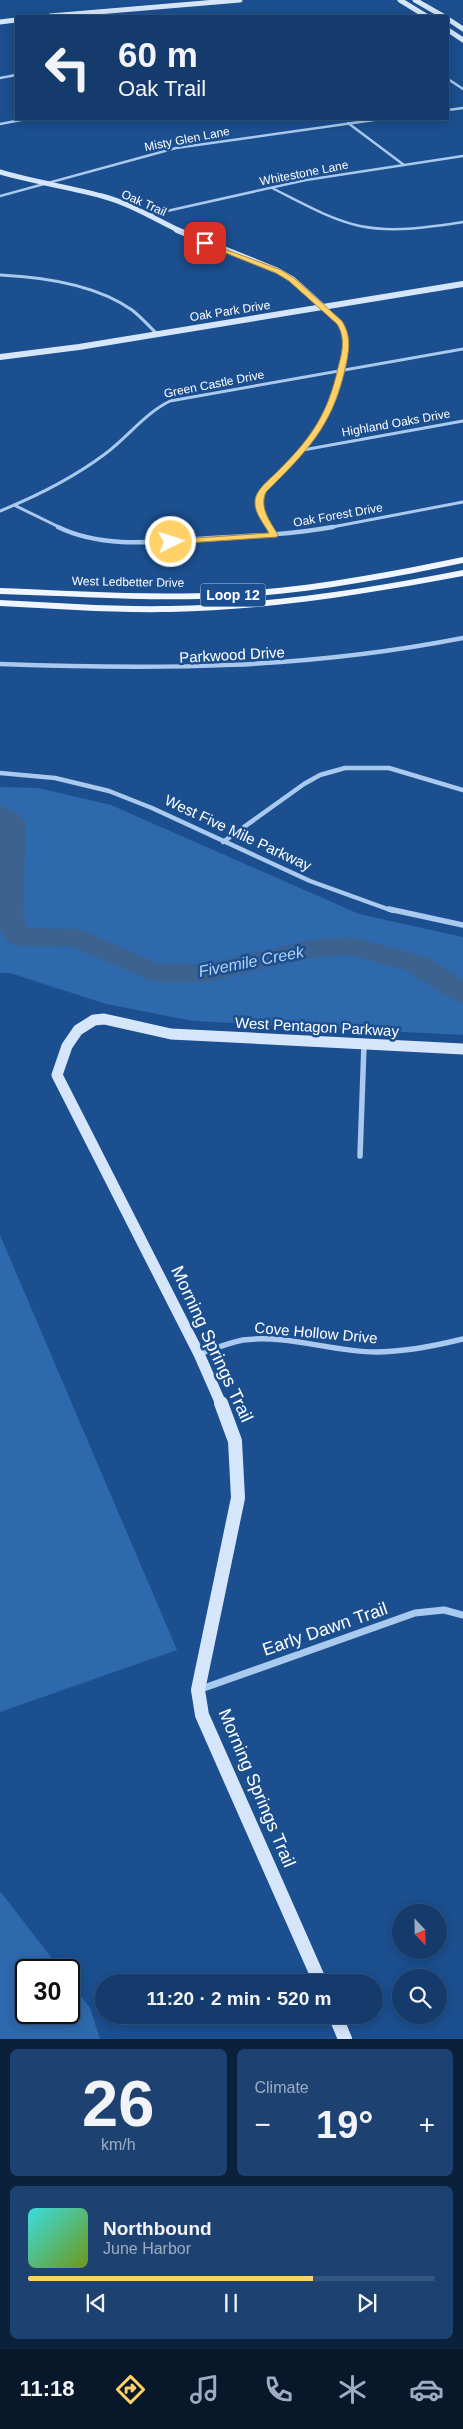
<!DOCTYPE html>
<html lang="en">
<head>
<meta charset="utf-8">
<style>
  :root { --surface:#143b6b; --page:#1d4271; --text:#f1f3f6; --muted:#9dadc1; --line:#33557e; --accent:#ffd166 }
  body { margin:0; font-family:Helvetica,sans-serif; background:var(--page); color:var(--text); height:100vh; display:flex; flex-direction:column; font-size:19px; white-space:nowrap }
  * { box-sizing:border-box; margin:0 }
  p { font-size:16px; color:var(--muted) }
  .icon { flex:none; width:28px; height:28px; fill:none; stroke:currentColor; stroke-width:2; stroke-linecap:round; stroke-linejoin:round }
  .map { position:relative; height:2039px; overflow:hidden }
  .drawer { display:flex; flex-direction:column; gap:10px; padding:10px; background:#0b203b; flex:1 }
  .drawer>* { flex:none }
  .top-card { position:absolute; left:15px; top:15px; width:434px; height:105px; border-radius:0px; box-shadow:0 2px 12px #0003,0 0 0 1px var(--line); background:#143b6b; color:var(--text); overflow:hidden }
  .needle { width:32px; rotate:158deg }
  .buttons { position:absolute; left:392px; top:1904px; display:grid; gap:10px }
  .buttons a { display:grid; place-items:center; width:55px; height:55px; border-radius:50%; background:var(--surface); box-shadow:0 2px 12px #0003,0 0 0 1px var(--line); font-size:25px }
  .speed { position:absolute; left:15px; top:1959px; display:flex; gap:10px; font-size:25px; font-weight:700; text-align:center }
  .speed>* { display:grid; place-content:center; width:65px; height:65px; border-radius:50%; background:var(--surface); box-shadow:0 2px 12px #0003,0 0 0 1px var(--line); line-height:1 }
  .speed .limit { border:2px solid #111; border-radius:8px; background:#fff; color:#111 }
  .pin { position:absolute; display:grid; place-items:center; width:42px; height:42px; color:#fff; margin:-21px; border-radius:10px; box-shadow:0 2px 8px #0006 }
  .me { position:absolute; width:55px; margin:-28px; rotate:86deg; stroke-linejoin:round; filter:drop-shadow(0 0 4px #0008) }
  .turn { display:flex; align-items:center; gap:18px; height:105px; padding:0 20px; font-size:22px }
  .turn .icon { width:65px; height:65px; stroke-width:2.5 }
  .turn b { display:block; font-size:35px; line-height:42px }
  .big { font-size:38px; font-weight:800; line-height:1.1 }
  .drawer .card { flex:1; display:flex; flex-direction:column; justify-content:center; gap:8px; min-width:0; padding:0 18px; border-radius:8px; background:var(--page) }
  .drawer .dial { align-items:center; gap:0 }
  .dial b { font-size:65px; line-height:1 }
  .song { display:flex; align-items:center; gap:15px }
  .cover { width:60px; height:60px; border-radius:8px; background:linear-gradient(135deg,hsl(180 70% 55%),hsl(80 70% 35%)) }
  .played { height:5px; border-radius:2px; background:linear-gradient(90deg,var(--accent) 70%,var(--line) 70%) }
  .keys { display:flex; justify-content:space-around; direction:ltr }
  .heat { display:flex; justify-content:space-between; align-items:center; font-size:28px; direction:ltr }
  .drawer .tiles { flex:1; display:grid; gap:10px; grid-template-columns:1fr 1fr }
  .card:last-child { grid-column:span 2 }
  .trip { position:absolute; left:95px; top:1974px; width:288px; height:50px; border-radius:25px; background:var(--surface); box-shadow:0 2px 12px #0003,0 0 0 1px var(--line); font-weight:800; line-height:50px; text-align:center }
  .menu { display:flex; height:80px; justify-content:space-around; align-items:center; background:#08182b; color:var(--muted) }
  .menu .icon { width:35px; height:35px }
  .menu .on { color:var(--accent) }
  .menu b { font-size:22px; color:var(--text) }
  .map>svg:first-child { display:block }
  .green { fill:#2e69ad }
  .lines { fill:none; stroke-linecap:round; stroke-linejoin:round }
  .river { fill:#3c6290; fill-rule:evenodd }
  .street-far4 { stroke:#a9c9ee; stroke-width:2.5 }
  .street-far3 { stroke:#a9c9ee; stroke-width:3 }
  .street-far2 { stroke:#a9c9ee; stroke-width:4.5 }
  .street-far1 { stroke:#a9c9ee; stroke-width:5.5 }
  .street { stroke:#a9c9ee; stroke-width:7 }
  .secondary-far3 { stroke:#d6e6fa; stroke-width:5 }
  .secondary-far2 { stroke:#d6e6fa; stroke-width:6 }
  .secondary-far1 { stroke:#d6e6fa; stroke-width:11 }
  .secondary { stroke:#d6e6fa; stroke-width:14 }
  .primary { fill:#f0f6ff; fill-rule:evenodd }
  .route { fill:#ffd166; stroke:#a68842 }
  .labels { text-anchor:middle; stroke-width:5; stroke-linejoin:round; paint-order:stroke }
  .far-street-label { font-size:12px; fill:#fff; stroke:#1b4f8f }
  .shield { fill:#1b4f8f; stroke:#bbcadd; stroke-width:1 }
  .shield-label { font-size:14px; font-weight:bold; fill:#fff }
  .street-label { font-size:15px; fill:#fff; stroke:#1b4f8f }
  .water-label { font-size:16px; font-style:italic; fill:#b5d3f5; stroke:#1b4f8f }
  .near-street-label { font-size:18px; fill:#fff; stroke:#1b4f8f }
</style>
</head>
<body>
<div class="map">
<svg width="463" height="2039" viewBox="0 0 463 2039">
  <rect width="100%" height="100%" fill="#1b4f8f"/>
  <g class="green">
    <polygon points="0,787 38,788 111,805 359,914 463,937 463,1035 193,1021 106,1004 10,973 0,973"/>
    <polygon points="0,1235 177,1650 0,1712"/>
    <polygon points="0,1891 61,1970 26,1970 26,2012 69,2012 69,1981 90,2008 100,2039 0,2039"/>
  </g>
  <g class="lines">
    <path class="river" d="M0,806C11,809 20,813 26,822L23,918L28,928L76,929L86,932L159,964H207L310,940L352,937L427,957L463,980V1003L453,1000L407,971L351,955L310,958L207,982H155L72,947L18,946L8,943L0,929Z"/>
    <g class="street-far4">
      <polyline points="0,78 16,75"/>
      <polyline points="448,79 463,89"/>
      <polyline points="448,110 463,108"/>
      <polyline points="348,123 404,165"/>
      <polyline points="0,124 26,119"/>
      <path d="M272,188C300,202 329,219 360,226C394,233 429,227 463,222"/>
      <polyline points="0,196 176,148 381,119"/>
      <polyline points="149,215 306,180 463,156"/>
    </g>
    <g class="street-far3">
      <path d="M0,275C44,277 95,284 132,310C141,317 149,326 157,334"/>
      <polyline points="303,450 463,421"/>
      <polyline points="14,505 61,528"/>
      <path d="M0,511C37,496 73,478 105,454C128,437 144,414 170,401L463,349"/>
      <path d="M270,528C264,520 257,510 259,500C264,480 289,466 302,451C323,427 357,362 344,329C340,320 330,313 323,307"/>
      <polyline points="327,528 463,502"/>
    </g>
    <g class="street-far2">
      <path d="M58,527C105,550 161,541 212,538C253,536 293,534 333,527"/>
      <polyline points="269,527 274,535"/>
      <path d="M0,664C160,670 305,669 463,638"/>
      <polyline points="0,773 55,778 109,791 152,808 310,881 393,911"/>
      <polyline points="223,842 304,784 320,775 345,768 389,768 463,790"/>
    </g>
    <g class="street-far1">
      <polyline points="389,909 463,925"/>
      <polyline points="360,1156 364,1045"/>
      <path d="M199,1354C213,1349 228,1343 243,1340C287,1334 332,1352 376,1352C405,1352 435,1346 463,1339"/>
    </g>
    <polyline class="street" points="201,1689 415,1613 444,1610 463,1615"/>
    <g class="secondary-far3">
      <polyline points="400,0 426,16"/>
      <polyline points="415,0 443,16"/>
      <polyline points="50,16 240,0"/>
      <polyline points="448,19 463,29"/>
      <polyline points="0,22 16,20"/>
      <polyline points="448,30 463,40"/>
      <path d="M0,172C34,182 68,187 102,196C129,203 155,219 180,231"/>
    </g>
    <g class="secondary-far2">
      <polyline points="177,230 278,271 292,279 323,307"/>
      <polyline points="0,357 79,347 463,284"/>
    </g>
    <polyline class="secondary-far1" points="221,1404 199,1354 57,1075 67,1046 78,1030 94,1020 104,1019 171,1034 463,1049"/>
    <g class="secondary">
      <polyline points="221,1403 235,1441 238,1498 198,1690 202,1715 320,1982"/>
      <polyline points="335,2015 345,2039"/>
    </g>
    <g class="primary">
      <path d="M463,557V563C385,579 307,594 227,598C152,602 76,596 0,594V588C76,591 151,596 227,592C307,588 385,573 463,557Z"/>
      <path d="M463,570V576C366,594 269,610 170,612C113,613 57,609 0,606V600C57,603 113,607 170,606C269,604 366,589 463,570Z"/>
    </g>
  </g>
  <path class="route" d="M203,241L281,270L294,278L342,321C352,337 349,351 345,369C332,427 307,451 266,492C259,508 270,521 278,535L277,537L171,544H168V540L269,533C264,524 254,512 255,502C255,489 272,478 280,469C312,437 328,413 338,368C342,353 346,338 337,324L289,281L276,273L203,244Z"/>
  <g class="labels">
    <g class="far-street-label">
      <text transform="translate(187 139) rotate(-11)" y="4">Misty Glen Lane</text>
      <text transform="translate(304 173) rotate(-11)" y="4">Whitestone Lane</text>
      <text transform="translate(144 203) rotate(24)" y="4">Oak Trail</text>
      <text transform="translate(230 311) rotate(-9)" y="4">Oak Park Drive</text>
      <text transform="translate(214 384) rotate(-11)" y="4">Green Castle Drive</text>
      <text transform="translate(396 423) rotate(-10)" y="4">Highland Oaks Drive</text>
      <text transform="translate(338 515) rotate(-10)" y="4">Oak Forest Drive</text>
      <text transform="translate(128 582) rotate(1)" y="4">West Ledbetter Drive</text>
    </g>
    <rect class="shield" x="200.5" y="583.5" width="65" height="23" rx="4"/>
    <g class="shield-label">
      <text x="233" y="600">Loop 12</text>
    </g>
    <g class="street-label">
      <text transform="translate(232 655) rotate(-3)" y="5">Parkwood Drive</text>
      <text transform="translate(238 833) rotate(25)" y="5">West Five Mile Parkway</text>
      <text transform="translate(317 1027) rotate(3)" y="5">West Pentagon Parkway</text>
      <text transform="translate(316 1333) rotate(5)" y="5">Cove Hollow Drive</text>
    </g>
    <g class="water-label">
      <text transform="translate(251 961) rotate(-11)" y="6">Fivemile Creek</text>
    </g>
    <g class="near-street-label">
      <text transform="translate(212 1344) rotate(65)" y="6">Morning Springs Trail</text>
      <text transform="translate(325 1629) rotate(-19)" y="6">Early Dawn Trail</text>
      <text transform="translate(257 1788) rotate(67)" y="6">Morning Springs Trail</text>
    </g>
  </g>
</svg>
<div class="buttons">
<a><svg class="needle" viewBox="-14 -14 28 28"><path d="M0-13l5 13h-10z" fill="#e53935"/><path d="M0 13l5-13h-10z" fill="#9dadc1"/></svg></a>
<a><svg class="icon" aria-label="search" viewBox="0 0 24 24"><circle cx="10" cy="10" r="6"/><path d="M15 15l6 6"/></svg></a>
</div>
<div class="speed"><div class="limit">30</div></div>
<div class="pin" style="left:205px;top:243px;background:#d93025"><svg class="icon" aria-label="arrive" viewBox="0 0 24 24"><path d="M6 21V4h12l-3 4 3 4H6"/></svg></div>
<svg class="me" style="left:171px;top:542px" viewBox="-20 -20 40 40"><circle r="17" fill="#ffd166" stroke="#fff" stroke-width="3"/><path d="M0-11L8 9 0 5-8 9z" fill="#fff"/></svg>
<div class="trip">11:20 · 2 min · 520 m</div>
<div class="top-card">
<div class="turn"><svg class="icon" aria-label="left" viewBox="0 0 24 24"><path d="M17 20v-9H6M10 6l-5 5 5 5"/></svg><div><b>60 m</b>Oak Trail</div></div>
</div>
</div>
<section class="drawer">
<div class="tiles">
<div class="card dial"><b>26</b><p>km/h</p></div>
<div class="card"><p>Climate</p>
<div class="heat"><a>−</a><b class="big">19°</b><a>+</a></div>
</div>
<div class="card">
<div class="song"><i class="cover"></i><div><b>Northbound</b><p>June Harbor</p></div></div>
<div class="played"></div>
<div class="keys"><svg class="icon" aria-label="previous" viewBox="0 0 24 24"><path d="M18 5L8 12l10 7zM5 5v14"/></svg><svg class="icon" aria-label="pause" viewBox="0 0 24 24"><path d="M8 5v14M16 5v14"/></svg><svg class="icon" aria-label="next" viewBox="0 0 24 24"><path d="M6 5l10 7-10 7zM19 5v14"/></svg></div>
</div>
</div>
</section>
<nav class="menu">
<b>11:18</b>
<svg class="icon on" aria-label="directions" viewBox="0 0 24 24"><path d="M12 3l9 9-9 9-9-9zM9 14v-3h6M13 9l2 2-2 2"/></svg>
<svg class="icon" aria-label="music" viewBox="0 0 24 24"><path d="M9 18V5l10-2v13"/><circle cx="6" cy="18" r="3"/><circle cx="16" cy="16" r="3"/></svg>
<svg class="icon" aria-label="phone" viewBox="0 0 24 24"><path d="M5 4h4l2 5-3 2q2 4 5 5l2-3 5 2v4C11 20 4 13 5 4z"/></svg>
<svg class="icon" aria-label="climate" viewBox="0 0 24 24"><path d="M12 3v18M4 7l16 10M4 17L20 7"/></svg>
<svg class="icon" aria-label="car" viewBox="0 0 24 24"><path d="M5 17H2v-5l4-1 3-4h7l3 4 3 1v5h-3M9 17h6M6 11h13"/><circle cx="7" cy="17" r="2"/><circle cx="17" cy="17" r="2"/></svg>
</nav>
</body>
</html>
